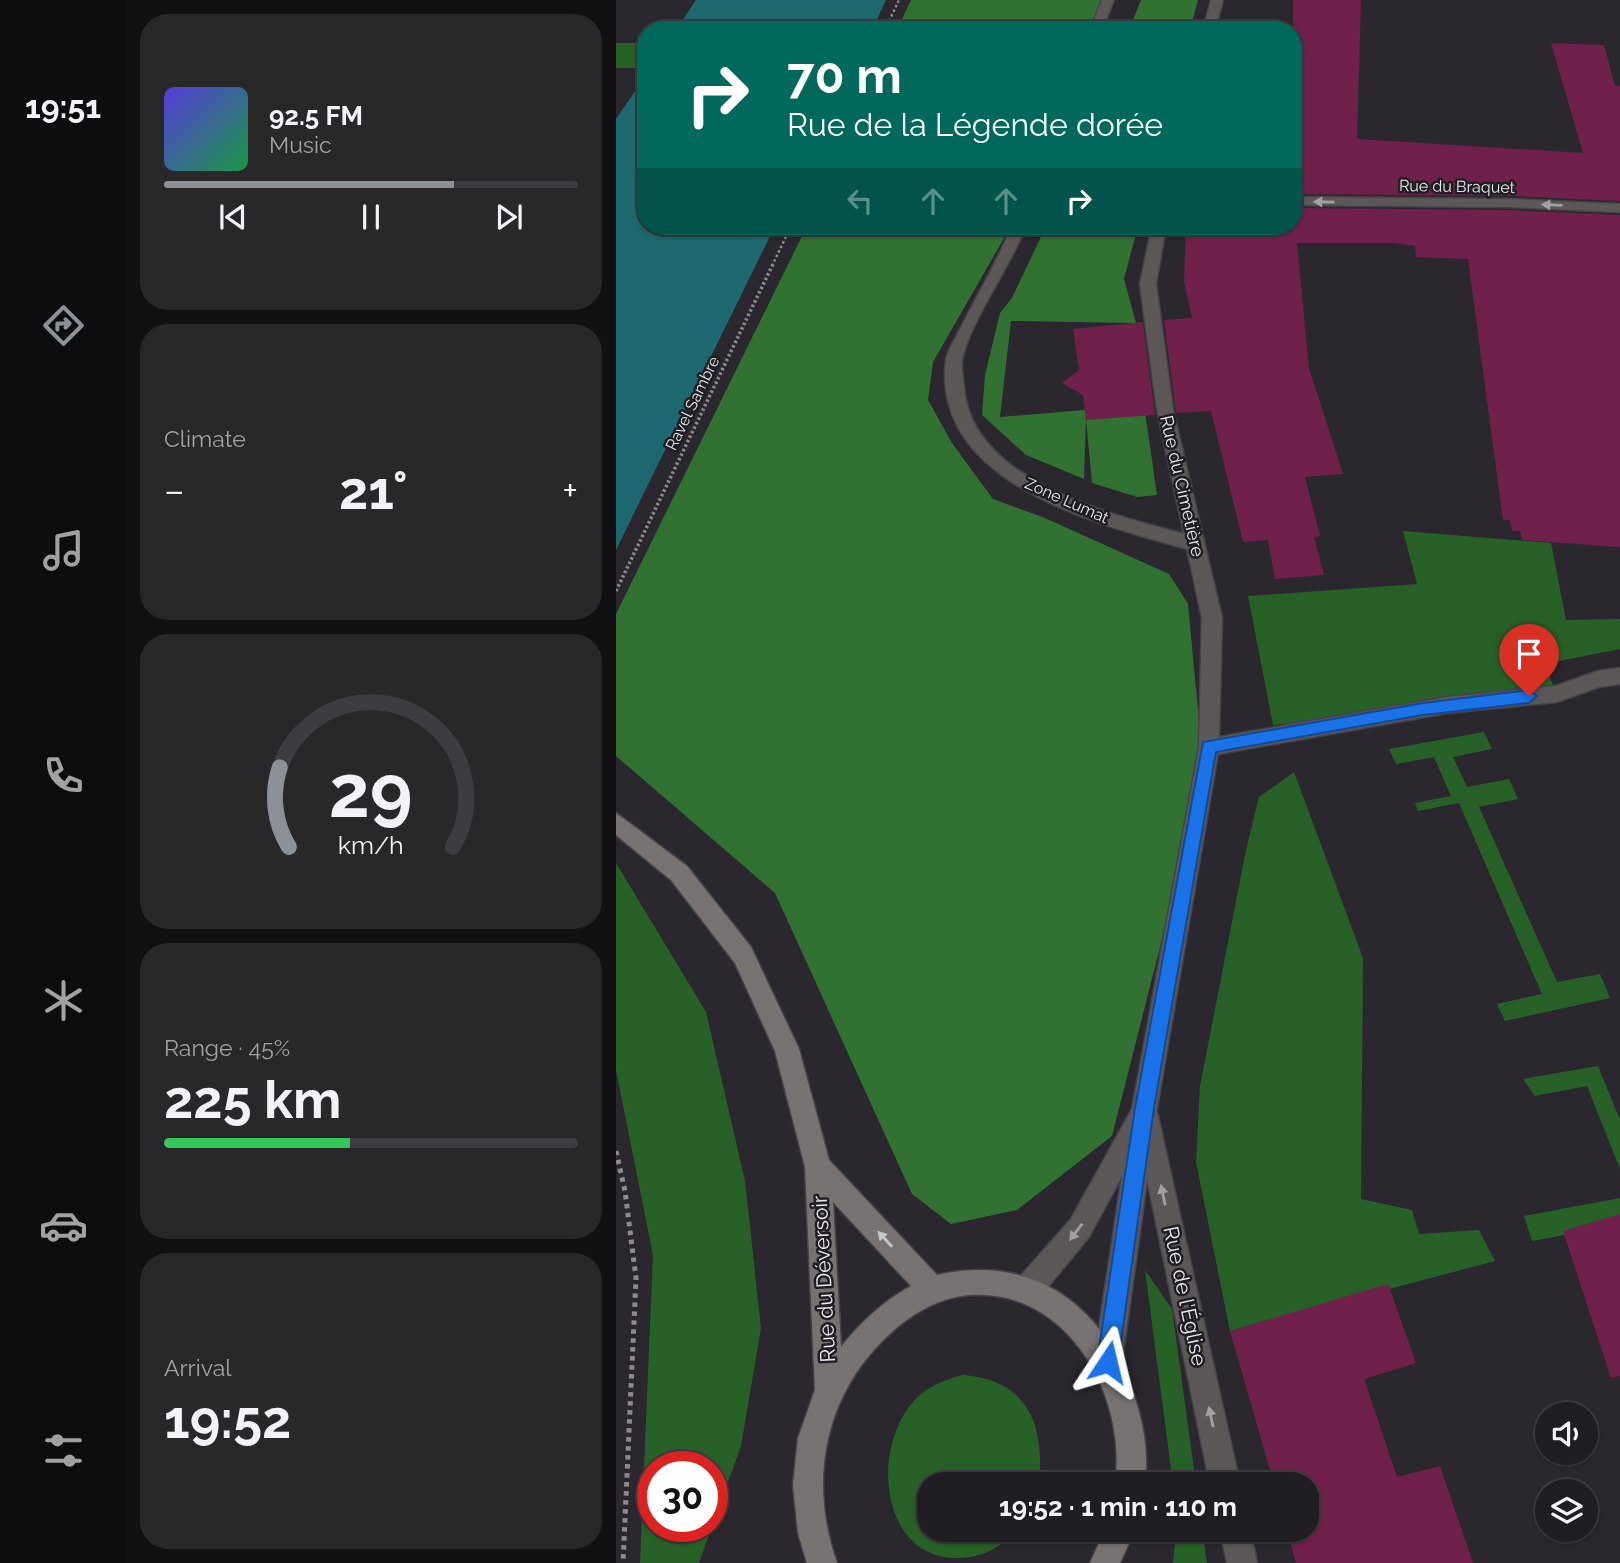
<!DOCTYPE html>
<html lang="en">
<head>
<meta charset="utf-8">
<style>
  :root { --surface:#201e22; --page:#28272a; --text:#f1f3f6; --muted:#a2a2a5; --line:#3d3c40; --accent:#8c9099 }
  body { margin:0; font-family:Raleway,sans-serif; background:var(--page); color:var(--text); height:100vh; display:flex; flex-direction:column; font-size:26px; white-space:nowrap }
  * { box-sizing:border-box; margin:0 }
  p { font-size:23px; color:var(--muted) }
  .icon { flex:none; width:38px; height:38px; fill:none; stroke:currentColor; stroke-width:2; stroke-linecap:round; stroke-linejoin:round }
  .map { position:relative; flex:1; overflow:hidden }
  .details { display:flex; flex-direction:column; gap:14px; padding:14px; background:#121013; width:490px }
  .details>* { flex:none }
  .top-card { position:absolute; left:21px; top:21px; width:665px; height:214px; border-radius:28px; box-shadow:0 2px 5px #0004,0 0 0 2px var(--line); background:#00695c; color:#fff; overflow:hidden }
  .buttons { position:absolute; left:919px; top:1402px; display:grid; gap:14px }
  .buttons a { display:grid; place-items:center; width:63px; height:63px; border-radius:50%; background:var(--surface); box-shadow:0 2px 5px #0004,0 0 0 2px var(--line); font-size:35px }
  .speed { position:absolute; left:21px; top:1451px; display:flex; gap:14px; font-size:35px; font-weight:700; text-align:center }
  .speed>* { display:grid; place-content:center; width:91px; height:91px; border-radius:50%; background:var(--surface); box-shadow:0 2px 5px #0004,0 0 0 2px var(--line); line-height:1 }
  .speed .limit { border:10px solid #d22; background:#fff; color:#111 }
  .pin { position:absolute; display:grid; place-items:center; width:60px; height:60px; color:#fff; margin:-72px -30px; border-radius:50% 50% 50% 0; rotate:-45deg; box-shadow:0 0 7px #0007 }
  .pin .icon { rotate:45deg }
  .me { position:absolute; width:77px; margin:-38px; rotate:10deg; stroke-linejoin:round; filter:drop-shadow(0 0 5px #0008) }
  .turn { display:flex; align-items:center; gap:24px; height:147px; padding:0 35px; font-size:32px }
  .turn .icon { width:91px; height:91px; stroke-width:2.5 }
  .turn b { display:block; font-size:49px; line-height:60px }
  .lanes { display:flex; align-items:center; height:66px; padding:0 35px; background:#0003; justify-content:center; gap:35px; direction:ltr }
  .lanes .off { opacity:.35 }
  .big { font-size:52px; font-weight:700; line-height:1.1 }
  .details .widget { flex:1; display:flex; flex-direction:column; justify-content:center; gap:10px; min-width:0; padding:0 24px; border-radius:28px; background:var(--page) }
  .details .dial { align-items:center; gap:0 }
  .dial svg { height:182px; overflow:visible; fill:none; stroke:var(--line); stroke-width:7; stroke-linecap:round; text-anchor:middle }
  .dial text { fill:var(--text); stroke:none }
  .song { display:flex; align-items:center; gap:21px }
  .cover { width:84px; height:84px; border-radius:10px; background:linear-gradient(135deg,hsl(250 70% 55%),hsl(140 70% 35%)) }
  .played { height:7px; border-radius:4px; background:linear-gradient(90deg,var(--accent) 70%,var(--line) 70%) }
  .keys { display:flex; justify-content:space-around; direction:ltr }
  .heat { display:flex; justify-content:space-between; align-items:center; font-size:38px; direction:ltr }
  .charge { height:10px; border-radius:5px; background:linear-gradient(90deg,#34c759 45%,var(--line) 0) }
  .trip { position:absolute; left:301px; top:1472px; width:402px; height:70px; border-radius:28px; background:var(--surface); box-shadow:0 2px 5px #0004,0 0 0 2px var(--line); font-weight:700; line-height:70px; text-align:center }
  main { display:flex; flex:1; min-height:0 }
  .dock { display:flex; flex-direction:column; width:126px; justify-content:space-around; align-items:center; background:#0d0c0e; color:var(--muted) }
  .dock .icon { width:49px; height:49px }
  .dock .selected { color:var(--accent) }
  .dock b { font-size:32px; color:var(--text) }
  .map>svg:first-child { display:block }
  .green { fill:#286128; fill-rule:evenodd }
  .forest { fill:#317232 }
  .water { fill:#1e686f }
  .building { fill:#6f214b }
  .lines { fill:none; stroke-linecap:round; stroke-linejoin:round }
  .lane-casing { stroke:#454349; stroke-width:3 }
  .street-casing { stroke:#454349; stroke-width:3 }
  .secondary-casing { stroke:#454349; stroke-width:3 }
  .path-far2 { stroke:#8d8b90; stroke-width:2.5; stroke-dasharray:2.5 2.5; stroke-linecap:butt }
  .path-far1 { stroke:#8d8b90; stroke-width:3.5; stroke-dasharray:2.5 2.5; stroke-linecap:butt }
  .path { stroke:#8d8b90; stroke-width:5; stroke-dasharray:4.5 4.5; stroke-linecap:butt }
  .lane { fill:#5c5858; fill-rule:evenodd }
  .street { fill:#5c5858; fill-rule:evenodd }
  .secondary { fill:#787272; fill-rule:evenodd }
  .oneway { fill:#a2a0a2 }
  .oneway2 { fill:#c7c5c7 }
  .route { fill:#1a73e8; stroke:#114b97; stroke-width:2 }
  .labels { text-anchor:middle; stroke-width:5; stroke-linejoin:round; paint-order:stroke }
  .far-street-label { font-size:16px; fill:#e9e8ec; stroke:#201e24 }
  .street-label { font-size:18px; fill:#e9e8ec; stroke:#201e24 }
  .near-street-label { font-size:21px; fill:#e9e8ec; stroke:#201e24 }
</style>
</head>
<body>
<main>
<nav class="dock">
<b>19:51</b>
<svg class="icon selected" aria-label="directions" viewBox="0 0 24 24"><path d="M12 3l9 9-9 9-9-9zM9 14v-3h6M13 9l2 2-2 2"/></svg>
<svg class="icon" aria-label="music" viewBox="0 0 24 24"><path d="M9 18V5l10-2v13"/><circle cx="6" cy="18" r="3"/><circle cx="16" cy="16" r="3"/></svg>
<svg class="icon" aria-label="phone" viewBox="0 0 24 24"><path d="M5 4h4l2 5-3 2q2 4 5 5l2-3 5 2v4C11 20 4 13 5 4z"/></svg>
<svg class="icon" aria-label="climate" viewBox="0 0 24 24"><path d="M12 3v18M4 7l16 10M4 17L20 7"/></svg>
<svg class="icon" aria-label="car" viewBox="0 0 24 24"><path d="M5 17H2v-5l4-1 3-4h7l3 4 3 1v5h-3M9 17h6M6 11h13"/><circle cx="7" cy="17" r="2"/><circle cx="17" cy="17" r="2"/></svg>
<svg class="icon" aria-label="filters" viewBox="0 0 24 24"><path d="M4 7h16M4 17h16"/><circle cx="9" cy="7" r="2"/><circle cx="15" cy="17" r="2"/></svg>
</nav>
<section class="details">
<div class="widget">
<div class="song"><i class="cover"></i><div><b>92.5 FM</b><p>Music</p></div></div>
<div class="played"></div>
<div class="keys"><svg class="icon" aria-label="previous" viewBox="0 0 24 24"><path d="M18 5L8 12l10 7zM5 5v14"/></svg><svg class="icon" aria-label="pause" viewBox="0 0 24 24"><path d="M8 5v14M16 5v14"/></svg><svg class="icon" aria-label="next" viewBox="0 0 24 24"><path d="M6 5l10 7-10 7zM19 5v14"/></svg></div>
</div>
<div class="widget"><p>Climate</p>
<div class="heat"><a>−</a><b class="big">21°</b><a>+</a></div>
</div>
<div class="widget dial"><svg viewBox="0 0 100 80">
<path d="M14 69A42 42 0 1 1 86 69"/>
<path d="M14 69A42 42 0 0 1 10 34" stroke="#8c9099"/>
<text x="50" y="56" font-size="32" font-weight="700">29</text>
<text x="50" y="72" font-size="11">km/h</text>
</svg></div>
<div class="widget"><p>Range · 45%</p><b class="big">225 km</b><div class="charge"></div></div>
<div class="widget"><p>Arrival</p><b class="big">19:52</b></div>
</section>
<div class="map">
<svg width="1004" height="1563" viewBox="0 0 1004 1563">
  <rect width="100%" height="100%" fill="#2a282e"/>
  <g class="green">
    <rect x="0" y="43" width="30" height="25"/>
    <polygon points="787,531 935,543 950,620 1004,619 1004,649 928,664 941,694 657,725 632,596 801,584"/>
    <polygon points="868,732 876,749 837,757 851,787 893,779 902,799 863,807 941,982 984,974 994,998 889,1021 881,1004 926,994 843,803 802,811 799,803 835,796 818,757 780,764 773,749"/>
    <polygon points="678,772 747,958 745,1199 796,1210 803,1234 863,1230 879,1261 614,1331 580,1162 584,1086 630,850 643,797"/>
    <path d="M0,863L90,1012L129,1181L145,1328L125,1446L83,1563H24L37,1255L0,1070ZM37,1466H96V1526H37Z"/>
    <polygon points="982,1066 1004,1120 1004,1169 971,1086 919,1096 907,1079"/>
    <polygon points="1004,1198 1004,1225 916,1241 908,1216"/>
    <polygon points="529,1270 556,1309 580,1484 557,1484"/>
    <path d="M347,1375C412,1380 429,1425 423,1484H313V1530H400C385,1547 368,1557 345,1558C261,1562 253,1440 304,1395C317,1384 331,1379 347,1375Z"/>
    <polygon points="560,1530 586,1530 591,1563 557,1563"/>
  </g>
  <g class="forest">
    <polygon points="295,0 489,0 478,30 281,30"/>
    <polygon points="525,0 582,0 574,30 513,30"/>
    <polygon points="191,226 395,226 317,362 312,400 336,443 377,499 429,518 553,574 572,604 588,774 496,1136 401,1210 335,1224 296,1194 159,893 0,756 0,614"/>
    <polygon points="430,226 522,226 508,279 520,323 395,321 384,417 528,405 541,495 521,497 476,483 470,419 468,479 410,455 366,415 369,375 384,313 396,298"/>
  </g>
  <g class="water">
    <polygon points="80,0 270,0 256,30 60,30"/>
    <polygon points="30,75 30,226 159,226 0,550 0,119"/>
  </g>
  <g class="building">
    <polygon points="677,0 745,0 741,139 967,153 935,43 988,45 999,86 1004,86 1004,201 894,196 677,194"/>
    <polygon points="677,208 894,210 1004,215 1004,547 906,540 904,531 896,531 894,520 887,520 852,259 800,257 799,246 779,243 681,243 693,368 727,474 689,477 704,536 698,537 708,575 659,579 652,540 627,542 595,411 560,413 548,320 576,318 568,281 570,226 677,226"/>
    <polygon points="527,322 539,415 470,420 467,395 446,383 463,370 457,329"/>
    <polygon points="1004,1214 1004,1376 995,1378 947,1231"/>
    <polygon points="772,1284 800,1363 748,1379 781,1477 824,1466 857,1563 680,1563 671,1530 691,1530 691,1484 658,1484 614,1331"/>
  </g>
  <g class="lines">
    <defs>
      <g id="lane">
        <polygon points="530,1104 539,1107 542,1116 624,1484 594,1484 518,1116 521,1107"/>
        <polygon points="604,1530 634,1530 641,1563 611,1563"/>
      </g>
      <g id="street">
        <polygon points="486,0 498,0 486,30 474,30"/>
        <polygon points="595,0 607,0 599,30 587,30"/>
        <polygon points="677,197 894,199 1004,204 1004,212 894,207 677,205"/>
        <path d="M396,226H410C393,269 360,312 347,355C344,365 347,377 348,387C355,481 494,514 568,534L541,410L524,284L536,226H550L540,284L557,410L606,618L603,737L831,697L940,686L982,671L1004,668V684L983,687L941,702L831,713L602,754L541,1108L506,1361L502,1371L492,1375L482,1371L478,1361L506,1176L473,1237L422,1299L412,1303L402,1299L398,1289L402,1279L455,1219L516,1109L583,747L586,618L571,549C482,524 315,484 330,360C332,349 339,340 343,331C361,296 381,262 396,226Z"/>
      </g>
      <g id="secondary">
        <path d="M0,813L71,866L135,947L183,1049L213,1160L321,1275C415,1254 484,1302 516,1390C527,1420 533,1452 529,1484H499C512,1397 452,1288 354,1295C325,1297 299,1312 278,1330C209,1390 191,1479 221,1563H191L182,1533L177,1485L182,1438L199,1390L189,1167L159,1051L119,963L55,880L0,835ZM217,1202L295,1286C266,1302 245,1322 225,1347Z"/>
        <polygon points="489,1530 519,1530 504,1563 474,1563"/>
      </g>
    </defs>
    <use href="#lane" class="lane-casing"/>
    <use href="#street" class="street-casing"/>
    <use href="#secondary" class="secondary-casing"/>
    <g class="path-far2">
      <polyline points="269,30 283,0"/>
      <polyline points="156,266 175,226"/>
    </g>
    <polyline class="path-far1" points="0,591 157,264"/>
    <polyline class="path" points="0,1151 9,1191 20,1278 7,1563"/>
    <use href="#lane" class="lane"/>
    <use href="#street" class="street"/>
    <use href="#secondary" class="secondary"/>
  </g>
  <defs><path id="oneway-solid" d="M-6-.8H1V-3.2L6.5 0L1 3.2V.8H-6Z" transform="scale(1.75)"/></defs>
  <g class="oneway">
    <use href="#oneway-solid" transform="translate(708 202) rotate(-179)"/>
    <use href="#oneway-solid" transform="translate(936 205) rotate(-178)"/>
    <use href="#oneway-solid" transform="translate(547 1195) rotate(-102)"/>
    <use href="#oneway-solid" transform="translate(460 1232) rotate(127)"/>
    <use href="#oneway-solid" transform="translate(595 1417) rotate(-102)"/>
  </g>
  <use class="oneway2" href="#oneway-solid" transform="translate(269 1239) rotate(-133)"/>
  <polygon class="route" points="913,690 921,696 913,703 807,715 600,752 538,1108 502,1362 499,1369 492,1372 484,1369 481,1362 519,1108 587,742 807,703"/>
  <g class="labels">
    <g class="far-street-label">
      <text transform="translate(841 186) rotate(1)" y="6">Rue du Braquet</text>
      <text transform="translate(76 403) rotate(-64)" y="6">Ravel Sambre</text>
      <text transform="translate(451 500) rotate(24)" y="6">Zone Lumat</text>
    </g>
    <g class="street-label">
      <text transform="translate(566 486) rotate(77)" y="6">Rue du Cimetière</text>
    </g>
    <g class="near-street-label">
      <text transform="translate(208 1279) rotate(-93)" y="7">Rue du Déversoir</text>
      <text transform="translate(569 1296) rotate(78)" y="7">Rue de l'Église</text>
    </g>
  </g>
</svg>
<div class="buttons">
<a><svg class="icon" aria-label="sound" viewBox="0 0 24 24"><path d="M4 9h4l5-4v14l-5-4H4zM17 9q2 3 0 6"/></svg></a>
<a><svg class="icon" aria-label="layers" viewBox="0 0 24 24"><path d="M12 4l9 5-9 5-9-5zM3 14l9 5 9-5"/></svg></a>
</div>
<div class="speed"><div class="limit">30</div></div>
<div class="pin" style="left:913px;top:696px;background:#d93025"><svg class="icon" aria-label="arrive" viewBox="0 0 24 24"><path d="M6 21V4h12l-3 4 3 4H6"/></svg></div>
<svg class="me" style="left:492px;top:1362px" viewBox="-20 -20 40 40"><path d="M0-17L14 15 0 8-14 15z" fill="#1a73e8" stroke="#fff" stroke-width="4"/></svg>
<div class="trip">19:52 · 1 min · 110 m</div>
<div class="top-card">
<div class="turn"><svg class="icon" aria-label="right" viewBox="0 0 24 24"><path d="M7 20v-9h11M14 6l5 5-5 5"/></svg><div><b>70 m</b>Rue de la Légende dorée</div></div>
<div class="lanes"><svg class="icon off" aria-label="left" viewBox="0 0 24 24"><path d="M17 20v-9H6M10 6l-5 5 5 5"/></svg><svg class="icon off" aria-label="ahead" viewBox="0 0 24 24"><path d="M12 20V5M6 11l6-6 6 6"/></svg><svg class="icon off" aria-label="ahead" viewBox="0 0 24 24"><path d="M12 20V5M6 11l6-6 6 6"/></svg><svg class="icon" aria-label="right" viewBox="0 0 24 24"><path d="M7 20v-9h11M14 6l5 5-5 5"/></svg></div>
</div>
</div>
</main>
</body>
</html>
